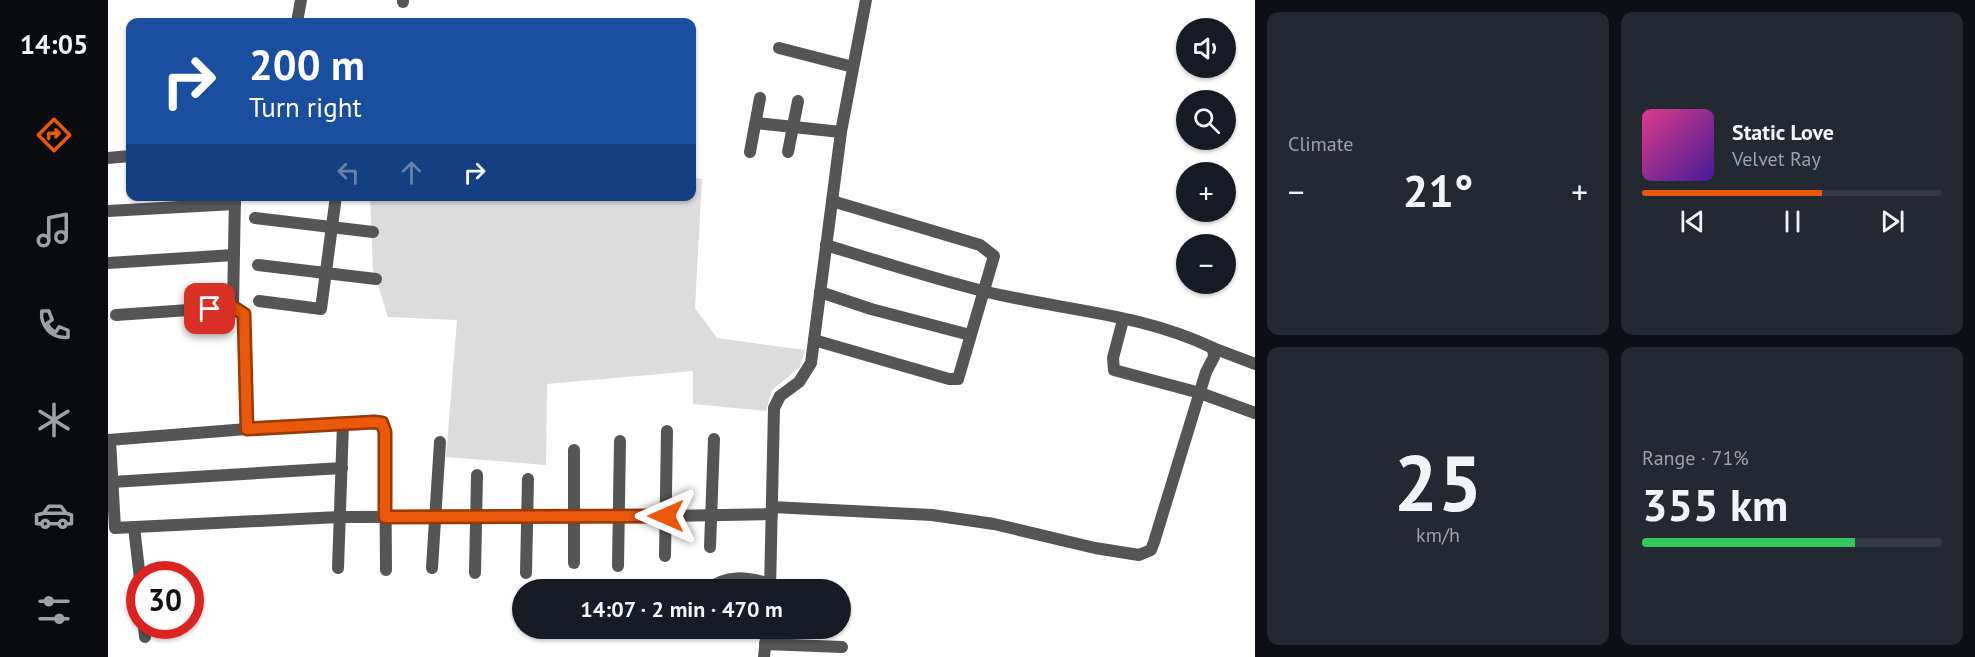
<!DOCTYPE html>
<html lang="en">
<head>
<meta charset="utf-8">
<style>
  :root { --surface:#171b24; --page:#242831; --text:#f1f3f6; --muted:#9ea1a6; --line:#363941; --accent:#ea580c }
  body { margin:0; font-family:"PT Sans",sans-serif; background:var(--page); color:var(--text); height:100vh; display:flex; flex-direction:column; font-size:22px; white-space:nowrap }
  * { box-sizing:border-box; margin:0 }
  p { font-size:20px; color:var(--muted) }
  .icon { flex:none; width:33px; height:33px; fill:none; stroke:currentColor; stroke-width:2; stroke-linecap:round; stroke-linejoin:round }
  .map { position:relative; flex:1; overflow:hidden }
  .drawer { display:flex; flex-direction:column; gap:12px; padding:12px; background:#0d0f14; width:720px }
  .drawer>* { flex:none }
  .guide { position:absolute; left:18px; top:18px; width:570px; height:183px; border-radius:12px; box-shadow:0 2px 4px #0004; background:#1a4fa0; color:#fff; overflow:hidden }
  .controls { position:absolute; left:1068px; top:18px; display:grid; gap:12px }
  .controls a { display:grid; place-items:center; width:60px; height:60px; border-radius:50%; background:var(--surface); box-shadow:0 2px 4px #0004; font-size:30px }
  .speed { position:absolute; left:18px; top:561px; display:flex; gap:12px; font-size:30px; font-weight:700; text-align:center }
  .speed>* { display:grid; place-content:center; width:78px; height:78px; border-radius:50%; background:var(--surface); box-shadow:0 2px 4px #0004; line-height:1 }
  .speed .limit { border:9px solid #d22; background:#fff; color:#111 }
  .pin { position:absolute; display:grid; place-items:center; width:51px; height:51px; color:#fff; margin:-26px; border-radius:12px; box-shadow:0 3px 9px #0006 }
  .me { position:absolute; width:66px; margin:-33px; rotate:270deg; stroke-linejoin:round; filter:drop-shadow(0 0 4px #0008) }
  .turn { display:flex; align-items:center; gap:21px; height:126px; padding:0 24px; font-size:27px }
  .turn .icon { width:78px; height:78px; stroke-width:2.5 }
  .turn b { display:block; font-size:42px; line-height:51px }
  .lanes { display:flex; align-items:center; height:57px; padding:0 24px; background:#0003; justify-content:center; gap:30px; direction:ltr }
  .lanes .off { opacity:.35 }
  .big { font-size:45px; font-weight:700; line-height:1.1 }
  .drawer .tile { flex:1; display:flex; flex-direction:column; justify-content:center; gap:9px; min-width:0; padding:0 21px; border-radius:12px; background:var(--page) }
  .drawer .dial { align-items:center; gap:0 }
  .dial b { font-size:78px; line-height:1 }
  .song { display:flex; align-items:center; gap:18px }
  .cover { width:72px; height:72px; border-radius:9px; background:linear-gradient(135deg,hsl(330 70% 55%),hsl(260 70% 35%)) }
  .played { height:6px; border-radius:3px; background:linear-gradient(90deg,var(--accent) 60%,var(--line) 60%) }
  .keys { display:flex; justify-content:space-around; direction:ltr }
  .heat { display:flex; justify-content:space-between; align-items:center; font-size:33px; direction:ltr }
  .charge { height:9px; border-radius:4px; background:linear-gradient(90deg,#34c759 71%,var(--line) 0) }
  .drawer .tiles { flex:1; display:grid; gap:12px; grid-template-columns:repeat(2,1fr) }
  .trip { position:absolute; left:404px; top:579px; width:339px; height:60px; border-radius:30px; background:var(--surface); box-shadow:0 2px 4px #0004; font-weight:700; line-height:60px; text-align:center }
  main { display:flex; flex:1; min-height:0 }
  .tab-bar { display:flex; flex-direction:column; width:108px; justify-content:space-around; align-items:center; background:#090b0e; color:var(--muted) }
  .tab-bar .icon { width:42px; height:42px }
  .tab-bar .active { color:var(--accent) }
  .tab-bar b { font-size:27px; color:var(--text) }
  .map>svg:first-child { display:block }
  .green { fill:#dcdcdc }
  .water { fill:#a3a3a3 }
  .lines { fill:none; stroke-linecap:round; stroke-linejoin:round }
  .minor { stroke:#555; stroke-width:12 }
  .tertiary { stroke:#555; stroke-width:12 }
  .route-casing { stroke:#983908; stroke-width:15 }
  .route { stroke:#ea580c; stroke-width:10 }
</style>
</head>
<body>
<main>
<nav class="tab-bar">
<b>14:05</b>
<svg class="icon active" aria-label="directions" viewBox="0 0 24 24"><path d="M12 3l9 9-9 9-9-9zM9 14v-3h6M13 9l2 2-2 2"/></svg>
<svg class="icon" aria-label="music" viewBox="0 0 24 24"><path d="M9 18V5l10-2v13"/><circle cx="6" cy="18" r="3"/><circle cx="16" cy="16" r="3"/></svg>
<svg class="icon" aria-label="phone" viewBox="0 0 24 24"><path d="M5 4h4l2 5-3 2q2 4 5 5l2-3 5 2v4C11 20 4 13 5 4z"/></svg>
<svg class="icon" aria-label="climate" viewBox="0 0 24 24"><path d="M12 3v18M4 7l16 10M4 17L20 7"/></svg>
<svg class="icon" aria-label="car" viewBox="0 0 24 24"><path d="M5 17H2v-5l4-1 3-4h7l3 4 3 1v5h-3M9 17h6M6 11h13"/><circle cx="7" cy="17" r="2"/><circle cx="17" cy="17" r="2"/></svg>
<svg class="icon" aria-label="filters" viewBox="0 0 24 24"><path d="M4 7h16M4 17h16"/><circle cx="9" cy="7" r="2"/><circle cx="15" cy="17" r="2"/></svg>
</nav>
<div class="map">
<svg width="1147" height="657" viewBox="0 0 1147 657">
  <rect width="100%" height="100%" fill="#fff"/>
  <polygon class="green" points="584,177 594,179 587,308 609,338 697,350 692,367 664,390 658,411 585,404 585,371 439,384 438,465 338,457 349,320 280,317 265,269 262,197 584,196"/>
  <polygon class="water" points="619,583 651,586 651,589 619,590"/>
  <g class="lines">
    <g class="minor">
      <polyline points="295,2 295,0"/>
      <polyline points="189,22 193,0"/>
      <polyline points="671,48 745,67"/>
      <polyline points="648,123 733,132"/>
      <polyline points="642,152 652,98"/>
      <polyline points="680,152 690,101"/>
      <polyline points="0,158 22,156"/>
      <polyline points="127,196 125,307 136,314 139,429"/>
      <polyline points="0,211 127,204"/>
      <polyline points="147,218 265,232"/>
      <polyline points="0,263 126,255"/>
      <polyline points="150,265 268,279"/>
      <polyline points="712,292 763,309 862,335"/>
      <polyline points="151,301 213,309 228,196"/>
      <polyline points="8,315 125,307"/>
      <polyline points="1015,320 1005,358 1006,370 1092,393 1147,413"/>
      <polyline points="706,340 841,379 850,379 886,256 872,245 724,201"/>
      <polyline points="1105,348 1147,364"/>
      <polyline points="0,440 139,429 266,422 274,423 277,432 278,570"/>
      <polyline points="2,440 7,528 231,517 558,516 664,514"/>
      <polyline points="4,482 234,468"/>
      <path d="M664,507L824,515L886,524L987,548L1031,555L1043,550L1046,542L1098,372L1106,357L1105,348C1034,313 951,310 875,291C823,278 770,261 718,245"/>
      <polyline points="26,527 32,579"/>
      <polyline points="602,547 606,439"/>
      <polyline points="557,556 559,431"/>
      <polyline points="466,563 466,450"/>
      <polyline points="510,566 512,441"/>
      <polyline points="230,568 235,424"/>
      <polyline points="324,568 332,442"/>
      <polyline points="367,573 369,475"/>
      <polyline points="418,573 420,479"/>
      <path d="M599,590C618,574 639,577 662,584"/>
      <polyline points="36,626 37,637"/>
      <polyline points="657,644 734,647"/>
    </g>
    <g class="tertiary">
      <polyline points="662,590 666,408 672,396 691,382 703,363 733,132 758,0"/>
      <polyline points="656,657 659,628"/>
    </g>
  </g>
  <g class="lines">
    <defs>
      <polyline id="route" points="102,309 125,307 136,314 139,429 266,422 274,423 277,432 277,517 558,516"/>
    </defs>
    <use href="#route" class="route-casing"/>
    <use href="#route" class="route"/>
  </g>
</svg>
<div class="controls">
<a><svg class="icon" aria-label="sound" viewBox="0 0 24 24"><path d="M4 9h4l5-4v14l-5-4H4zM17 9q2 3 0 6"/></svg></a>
<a><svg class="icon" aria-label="search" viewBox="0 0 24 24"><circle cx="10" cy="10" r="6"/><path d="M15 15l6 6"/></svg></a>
<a>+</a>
<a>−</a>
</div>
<div class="speed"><div class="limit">30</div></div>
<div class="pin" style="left:102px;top:309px;background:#d93025"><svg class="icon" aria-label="arrive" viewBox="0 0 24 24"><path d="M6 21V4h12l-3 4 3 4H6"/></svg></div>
<svg class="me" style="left:558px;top:516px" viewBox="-20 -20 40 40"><path d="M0-17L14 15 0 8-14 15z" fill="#ea580c" stroke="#fff" stroke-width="4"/></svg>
<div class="trip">14:07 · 2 min · 470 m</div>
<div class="guide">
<div class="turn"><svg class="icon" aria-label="right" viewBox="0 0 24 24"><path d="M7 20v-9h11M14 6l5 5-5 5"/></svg><div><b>200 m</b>Turn right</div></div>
<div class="lanes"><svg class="icon off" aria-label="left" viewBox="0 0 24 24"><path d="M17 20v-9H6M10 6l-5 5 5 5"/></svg><svg class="icon off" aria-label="ahead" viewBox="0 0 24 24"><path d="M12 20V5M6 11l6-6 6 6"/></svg><svg class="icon" aria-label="right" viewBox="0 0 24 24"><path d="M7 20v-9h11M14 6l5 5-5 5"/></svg></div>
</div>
</div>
<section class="drawer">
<div class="tiles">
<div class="tile"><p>Climate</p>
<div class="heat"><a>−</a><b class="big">21°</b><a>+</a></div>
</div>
<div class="tile">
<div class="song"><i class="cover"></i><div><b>Static Love</b><p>Velvet Ray</p></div></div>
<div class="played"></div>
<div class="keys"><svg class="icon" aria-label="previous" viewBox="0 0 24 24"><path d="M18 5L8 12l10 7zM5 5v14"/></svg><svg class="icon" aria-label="pause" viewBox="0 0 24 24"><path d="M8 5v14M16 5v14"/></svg><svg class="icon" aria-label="next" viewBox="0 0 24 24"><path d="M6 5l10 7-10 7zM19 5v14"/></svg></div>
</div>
<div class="tile dial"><b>25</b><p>km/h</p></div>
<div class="tile"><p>Range · 71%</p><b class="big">355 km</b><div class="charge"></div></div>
</div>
</section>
</main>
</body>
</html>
